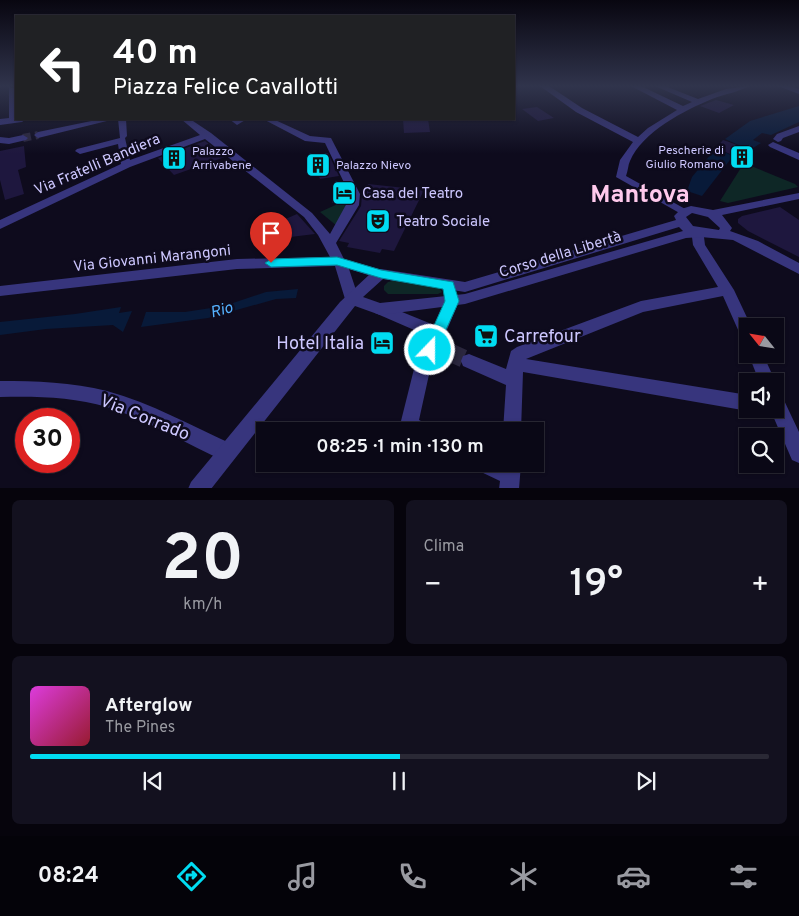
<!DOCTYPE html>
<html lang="it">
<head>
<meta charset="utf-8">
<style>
  :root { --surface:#0a0816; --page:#13111f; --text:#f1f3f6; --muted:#999aa1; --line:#2a2935; --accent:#00dcf2 }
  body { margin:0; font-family:Overpass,sans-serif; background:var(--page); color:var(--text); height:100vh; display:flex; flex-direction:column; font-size:19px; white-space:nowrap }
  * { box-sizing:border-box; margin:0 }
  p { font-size:16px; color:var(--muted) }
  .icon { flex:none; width:28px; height:28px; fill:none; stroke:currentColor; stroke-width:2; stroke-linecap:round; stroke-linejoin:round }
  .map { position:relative; height:488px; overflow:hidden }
  .panel { display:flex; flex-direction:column; gap:12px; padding:12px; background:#06040c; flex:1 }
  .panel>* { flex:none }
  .guide { position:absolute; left:15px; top:15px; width:500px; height:105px; border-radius:0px; box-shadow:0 1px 4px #0004,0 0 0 1px var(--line); background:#202124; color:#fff; overflow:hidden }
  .needle { width:32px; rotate:300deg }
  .fabs { position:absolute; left:739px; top:318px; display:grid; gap:10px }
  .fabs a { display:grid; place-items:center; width:45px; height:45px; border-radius:0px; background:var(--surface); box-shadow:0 1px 4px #0004,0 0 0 1px var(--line); font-size:25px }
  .speed { position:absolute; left:15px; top:408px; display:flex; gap:10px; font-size:25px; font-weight:700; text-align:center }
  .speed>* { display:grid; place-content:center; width:65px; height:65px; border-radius:50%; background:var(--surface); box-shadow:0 1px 4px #0004,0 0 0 1px var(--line); line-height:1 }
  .speed .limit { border:8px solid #d22; background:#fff; color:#111 }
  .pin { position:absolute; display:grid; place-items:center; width:42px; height:42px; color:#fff; margin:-51px -21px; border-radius:50% 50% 50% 0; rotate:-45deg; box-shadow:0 0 5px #0007 }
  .pin .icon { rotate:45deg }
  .me { position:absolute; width:55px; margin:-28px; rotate:22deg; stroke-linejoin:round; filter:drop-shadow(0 0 4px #0008) }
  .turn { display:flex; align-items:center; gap:18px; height:105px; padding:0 15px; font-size:22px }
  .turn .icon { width:65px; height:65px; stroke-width:2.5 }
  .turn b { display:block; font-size:35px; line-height:42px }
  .big { font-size:38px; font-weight:600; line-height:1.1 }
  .panel .tile { flex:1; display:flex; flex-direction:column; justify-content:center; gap:8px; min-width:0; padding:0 18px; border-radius:8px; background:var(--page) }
  .panel .dial { align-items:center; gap:0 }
  .dial b { font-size:65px; line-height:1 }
  .song { display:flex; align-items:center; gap:15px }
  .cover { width:60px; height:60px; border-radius:8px; background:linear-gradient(135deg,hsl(300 70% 55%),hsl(350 70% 35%)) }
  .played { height:5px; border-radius:2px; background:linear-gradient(90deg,var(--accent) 50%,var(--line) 50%) }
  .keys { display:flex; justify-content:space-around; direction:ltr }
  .heat { display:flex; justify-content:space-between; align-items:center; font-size:28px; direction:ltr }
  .panel .tiles { flex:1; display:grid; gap:12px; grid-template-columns:1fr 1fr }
  .tile:last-child { grid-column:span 2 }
  .trip { position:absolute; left:256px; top:422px; width:288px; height:50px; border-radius:0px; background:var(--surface); box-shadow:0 1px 4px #0004,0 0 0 1px var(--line); font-weight:600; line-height:50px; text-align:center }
  .menu { display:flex; height:80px; justify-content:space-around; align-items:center; background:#040309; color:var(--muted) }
  .menu .icon { width:35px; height:35px }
  .menu .on { color:var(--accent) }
  .menu b { font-size:22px; color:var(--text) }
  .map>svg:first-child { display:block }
  .green { fill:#0e2726 }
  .water { fill:#081a39 }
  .building { fill:#1e173e }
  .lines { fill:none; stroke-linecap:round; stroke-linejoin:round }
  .minor-tunnel-far1 { stroke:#2b273f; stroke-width:8; stroke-dasharray:8 4.5; stroke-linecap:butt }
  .minor-tunnel { stroke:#2b273f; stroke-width:18; stroke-dasharray:18 9; stroke-linecap:butt }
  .minor { fill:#37357d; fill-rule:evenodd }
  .tertiary { fill:#37357d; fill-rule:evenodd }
  .route { fill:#00dcf2; stroke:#008f9d }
  .labels { text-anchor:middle; stroke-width:5; stroke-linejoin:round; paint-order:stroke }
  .far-poi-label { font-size:12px; fill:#cdc7ff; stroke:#0e0b1d; text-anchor:start }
  .street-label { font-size:15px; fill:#cdc7ff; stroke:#0e0b1d }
  .poi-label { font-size:15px; fill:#cdc7ff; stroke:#0e0b1d; text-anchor:start }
  .water-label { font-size:16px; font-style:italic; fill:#55b2ff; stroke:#0e0b1d }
  .near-poi-label { font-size:18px; fill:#cdc7ff; stroke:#0e0b1d; text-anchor:start }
  .near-street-label { font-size:18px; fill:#cdc7ff; stroke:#0e0b1d }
  .town-label { font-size:25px; font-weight:bold; fill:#ffc9ec; stroke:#0e0b1d }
</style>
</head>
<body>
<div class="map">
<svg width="799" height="489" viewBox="0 0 799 489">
  <rect width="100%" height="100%" fill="#0e0b1d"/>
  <g class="green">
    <polygon points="744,163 795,184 798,187 728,203 720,201"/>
    <polygon points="340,203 346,206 337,226 320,212"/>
    <polygon points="396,280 439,288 442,292 438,294 388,294 384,290 384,286 388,282"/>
  </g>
  <g class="water">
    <polygon points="799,106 799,122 771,135 762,133 753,140 761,143 750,150 725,139 750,121"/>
    <polygon points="716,148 733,156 702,196 687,191 692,177"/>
    <polygon points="298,289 296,298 276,299 208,318 141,327 146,312 185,312 224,306 266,292"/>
    <polygon points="121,307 119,313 132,311 123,332 113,325 46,329 0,335 0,322 75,314"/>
  </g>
  <g class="building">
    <polygon points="716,100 734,105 719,113 700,106"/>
    <polygon points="537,107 554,118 538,121 522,109"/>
    <polygon points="403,119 428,119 430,132 404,133"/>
    <polygon points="723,140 729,142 750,150 737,157 716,148"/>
    <polygon points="205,141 225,157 174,175 158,158"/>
    <polygon points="24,146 26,167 18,170 24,194 5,200 0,180 0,151"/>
    <polygon points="328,153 339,176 320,179 310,157"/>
    <polygon points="368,184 424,190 394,251 382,249 380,253 347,247 349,243 339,241 361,206 362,195"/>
    <polygon points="780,207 799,220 799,257 748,231 738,223 738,219 742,216"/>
    <polygon points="297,214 315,234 282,238 281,221"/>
  </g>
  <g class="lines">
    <polyline class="minor-tunnel-far1" points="23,138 38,135"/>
    <polyline class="minor-tunnel" points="447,351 469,361"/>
    <g class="minor">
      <path d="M540,86H549L582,108L638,137L648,128L677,110L631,86H641L683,106L692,102L655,86H665L698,99L726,89L749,86C739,92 724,94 712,99C685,110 642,132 630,161C628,165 628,171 626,176L687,210L689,212L683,215L616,177L620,160L633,142L576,112Z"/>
      <polygon points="778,86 789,86 799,89 799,94"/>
      <polygon points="9,87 16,89 16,119 26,119 22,122 0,125 0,119 9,118"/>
      <polygon points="101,119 115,119 38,138 34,135 38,132"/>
      <polygon points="118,119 126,119 127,136 125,138 130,160 200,135 181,119 190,119 211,133 312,213 330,234 348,201 338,205 332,202 349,193 325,143 305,141 263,119 273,119 310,136 331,138 360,194 359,205 336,243 344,259 386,271 388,274 386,277 381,279 349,269 359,299 357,303 352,304 347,303 345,299 335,266 237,269 0,296 0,286 237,259 330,257 318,235 304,217 205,139 130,167 0,229 0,220 121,164 118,144 80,154 75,151 77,149 120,138"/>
      <polygon points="229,119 247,119 237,125"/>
      <polygon points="799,126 799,132 783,138 781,141 778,142 773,139 777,134"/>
      <polygon points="23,135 28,138 26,140 9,144 0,143 0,137 9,138"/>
      <polygon points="773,142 799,153 799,160 770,147 768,145"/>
      <polygon points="700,229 706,233 704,237 705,245 734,290 751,326 748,326 748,343 743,341 723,296 643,312 526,359 748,395 748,409 754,409 748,411 523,372 521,431 503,431 506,385 463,366 461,361 463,356 469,354 506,369 511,351 517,347 641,301 718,287 693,245 692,237 696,230"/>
      <polygon points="452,296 457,297 459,301 442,342 453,346 455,351 453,356 447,358 436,353 430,357 432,361 419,420 429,425 431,431 402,431 400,425 416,361 418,356 424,354 422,350 428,336 375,313 373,309 375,305 380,303 434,325 447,297"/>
      <polygon points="748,353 763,354 775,381 775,382 759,381"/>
      <path d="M0,381C36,381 72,382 107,391C151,403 192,426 234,445L237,452L234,459L227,462C187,445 149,420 107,407C73,397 36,396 0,397Z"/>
      <polygon points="775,392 781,394 799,432 799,463 792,460 770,409 775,409"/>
      <polygon points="476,464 521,464 519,489 499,489 500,481 479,471"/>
    </g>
    <path class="tertiary" d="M799,193V199L722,215L732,228L730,231L758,241L799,263V274L733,240L701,237L686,238L465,304L380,315L355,306L211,489H188L191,482L340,302L370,274L381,269L465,282L676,220L674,216L681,209L691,206L713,210ZM692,213L708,217L720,228L719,230L693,226L686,217ZM679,227L683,231L465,294L380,303L363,297L383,279L465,292Z"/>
  </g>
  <linearGradient id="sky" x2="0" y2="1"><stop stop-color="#080610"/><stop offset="0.56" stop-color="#30344c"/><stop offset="1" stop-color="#30344c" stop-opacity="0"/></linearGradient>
  <rect width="799" height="154" fill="url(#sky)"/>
  <polygon class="route" points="337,257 381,270 453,282 459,301 435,354 430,356 425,354 423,350 445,301 443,289 381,278 337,265 271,267 265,263 271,259"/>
  <defs>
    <symbol id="building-square" viewBox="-11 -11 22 22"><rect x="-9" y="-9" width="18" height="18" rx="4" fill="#00dcf2" stroke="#0e0b1d"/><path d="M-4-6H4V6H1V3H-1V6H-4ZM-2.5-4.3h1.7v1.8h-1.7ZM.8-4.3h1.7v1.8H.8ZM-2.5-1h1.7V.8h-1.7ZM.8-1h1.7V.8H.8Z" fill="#111"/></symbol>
    <symbol id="hotel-square" viewBox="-11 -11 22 22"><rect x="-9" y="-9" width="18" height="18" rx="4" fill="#00dcf2" stroke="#0e0b1d"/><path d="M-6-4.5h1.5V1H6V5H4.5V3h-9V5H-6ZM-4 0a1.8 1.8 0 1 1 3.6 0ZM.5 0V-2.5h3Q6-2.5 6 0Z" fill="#111"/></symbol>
    <symbol id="theatre-square" viewBox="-11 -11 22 22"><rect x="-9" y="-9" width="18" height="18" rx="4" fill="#00dcf2" stroke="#0e0b1d"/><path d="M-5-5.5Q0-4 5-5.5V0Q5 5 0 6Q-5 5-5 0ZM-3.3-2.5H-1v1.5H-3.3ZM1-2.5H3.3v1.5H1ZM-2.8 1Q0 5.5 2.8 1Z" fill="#111"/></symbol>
    <symbol id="supermarket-square" viewBox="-11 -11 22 22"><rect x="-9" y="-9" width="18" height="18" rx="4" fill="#00dcf2" stroke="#0e0b1d"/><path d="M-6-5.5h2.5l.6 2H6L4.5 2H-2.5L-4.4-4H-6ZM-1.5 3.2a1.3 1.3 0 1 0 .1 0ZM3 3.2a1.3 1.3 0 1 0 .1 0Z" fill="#111"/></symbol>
  </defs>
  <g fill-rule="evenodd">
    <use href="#building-square" x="728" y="143" width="28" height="28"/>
    <use href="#building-square" x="160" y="144" width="28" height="28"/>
    <use href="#building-square" x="304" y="151" width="28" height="28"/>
    <use href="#hotel-square" x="330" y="179" width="28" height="28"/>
    <use href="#theatre-square" x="364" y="207" width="28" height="28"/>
    <use href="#supermarket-square" x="472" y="322" width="28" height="28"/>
    <use href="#hotel-square" x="368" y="329" width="28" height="28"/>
  </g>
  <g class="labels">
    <g class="far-poi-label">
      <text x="724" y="154" text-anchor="end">Pescherie di<tspan x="724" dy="14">Giulio Romano</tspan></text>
      <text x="192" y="155">Palazzo<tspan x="192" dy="14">Arrivabene</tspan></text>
      <text x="336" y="169">Palazzo Nievo</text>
    </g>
    <g class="street-label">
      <text transform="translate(97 164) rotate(-23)" y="5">Via Fratelli Bandiera</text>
      <text transform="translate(560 254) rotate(-17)" y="5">Corso della Libertà</text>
      <text transform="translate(152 258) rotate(-6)" y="5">Via Giovanni Marangoni</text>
    </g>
    <g class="poi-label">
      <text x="362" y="198">Casa del Teatro</text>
      <text x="396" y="226">Teatro Sociale</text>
    </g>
    <g class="water-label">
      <text transform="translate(221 309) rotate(-15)" y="6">Rio</text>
    </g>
    <g class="near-poi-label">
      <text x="504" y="342">Carrefour</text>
      <text x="364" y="349" text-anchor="end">Hotel Italia</text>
    </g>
    <g class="near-street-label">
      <text transform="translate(145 417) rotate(22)" y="6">Via Corrado</text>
    </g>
    <g class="town-label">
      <text x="640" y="202">Mantova</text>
    </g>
  </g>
</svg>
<div class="fabs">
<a><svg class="needle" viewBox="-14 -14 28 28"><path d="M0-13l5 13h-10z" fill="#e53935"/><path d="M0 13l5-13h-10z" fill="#999aa1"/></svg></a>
<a><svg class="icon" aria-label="sound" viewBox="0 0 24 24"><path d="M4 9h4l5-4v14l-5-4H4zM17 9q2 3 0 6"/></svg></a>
<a><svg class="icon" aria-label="search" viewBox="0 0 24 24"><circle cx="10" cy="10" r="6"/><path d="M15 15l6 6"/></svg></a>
</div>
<div class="speed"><div class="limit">30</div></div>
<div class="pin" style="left:271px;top:263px;background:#d93025"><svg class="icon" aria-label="arrive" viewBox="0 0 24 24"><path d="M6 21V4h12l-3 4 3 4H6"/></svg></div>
<svg class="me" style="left:430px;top:350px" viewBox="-20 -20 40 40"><circle r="17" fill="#00dcf2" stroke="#fff" stroke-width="3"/><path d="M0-11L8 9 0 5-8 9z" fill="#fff"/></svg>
<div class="trip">08:25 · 1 min · 130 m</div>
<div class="guide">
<div class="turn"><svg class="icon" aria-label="left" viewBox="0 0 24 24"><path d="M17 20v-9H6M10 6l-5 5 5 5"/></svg><div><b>40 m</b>Piazza Felice Cavallotti</div></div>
</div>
</div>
<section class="panel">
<div class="tiles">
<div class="tile dial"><b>20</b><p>km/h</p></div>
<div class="tile"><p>Clima</p>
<div class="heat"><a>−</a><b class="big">19°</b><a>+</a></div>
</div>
<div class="tile">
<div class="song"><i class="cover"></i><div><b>Afterglow</b><p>The Pines</p></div></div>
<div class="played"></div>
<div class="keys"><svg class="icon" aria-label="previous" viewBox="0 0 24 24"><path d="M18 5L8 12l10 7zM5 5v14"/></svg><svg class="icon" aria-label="pause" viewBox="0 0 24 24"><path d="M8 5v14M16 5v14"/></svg><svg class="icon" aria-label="next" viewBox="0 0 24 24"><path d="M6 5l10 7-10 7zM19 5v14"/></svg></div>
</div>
</div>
</section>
<nav class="menu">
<b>08:24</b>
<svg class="icon on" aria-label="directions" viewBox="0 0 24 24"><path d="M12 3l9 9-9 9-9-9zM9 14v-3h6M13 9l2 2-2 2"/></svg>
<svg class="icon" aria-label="music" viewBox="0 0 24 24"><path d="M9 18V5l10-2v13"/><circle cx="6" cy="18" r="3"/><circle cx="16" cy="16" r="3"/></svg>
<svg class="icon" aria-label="phone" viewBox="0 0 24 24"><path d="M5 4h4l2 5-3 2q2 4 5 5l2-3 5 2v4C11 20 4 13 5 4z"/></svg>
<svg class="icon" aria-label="climate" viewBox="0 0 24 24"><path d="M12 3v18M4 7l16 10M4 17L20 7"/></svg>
<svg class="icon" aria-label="car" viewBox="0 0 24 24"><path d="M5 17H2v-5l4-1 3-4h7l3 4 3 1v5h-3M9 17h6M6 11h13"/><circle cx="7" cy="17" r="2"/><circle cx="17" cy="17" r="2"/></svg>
<svg class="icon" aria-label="filters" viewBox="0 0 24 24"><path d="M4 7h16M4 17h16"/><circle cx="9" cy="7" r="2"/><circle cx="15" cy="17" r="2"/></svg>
</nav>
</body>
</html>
